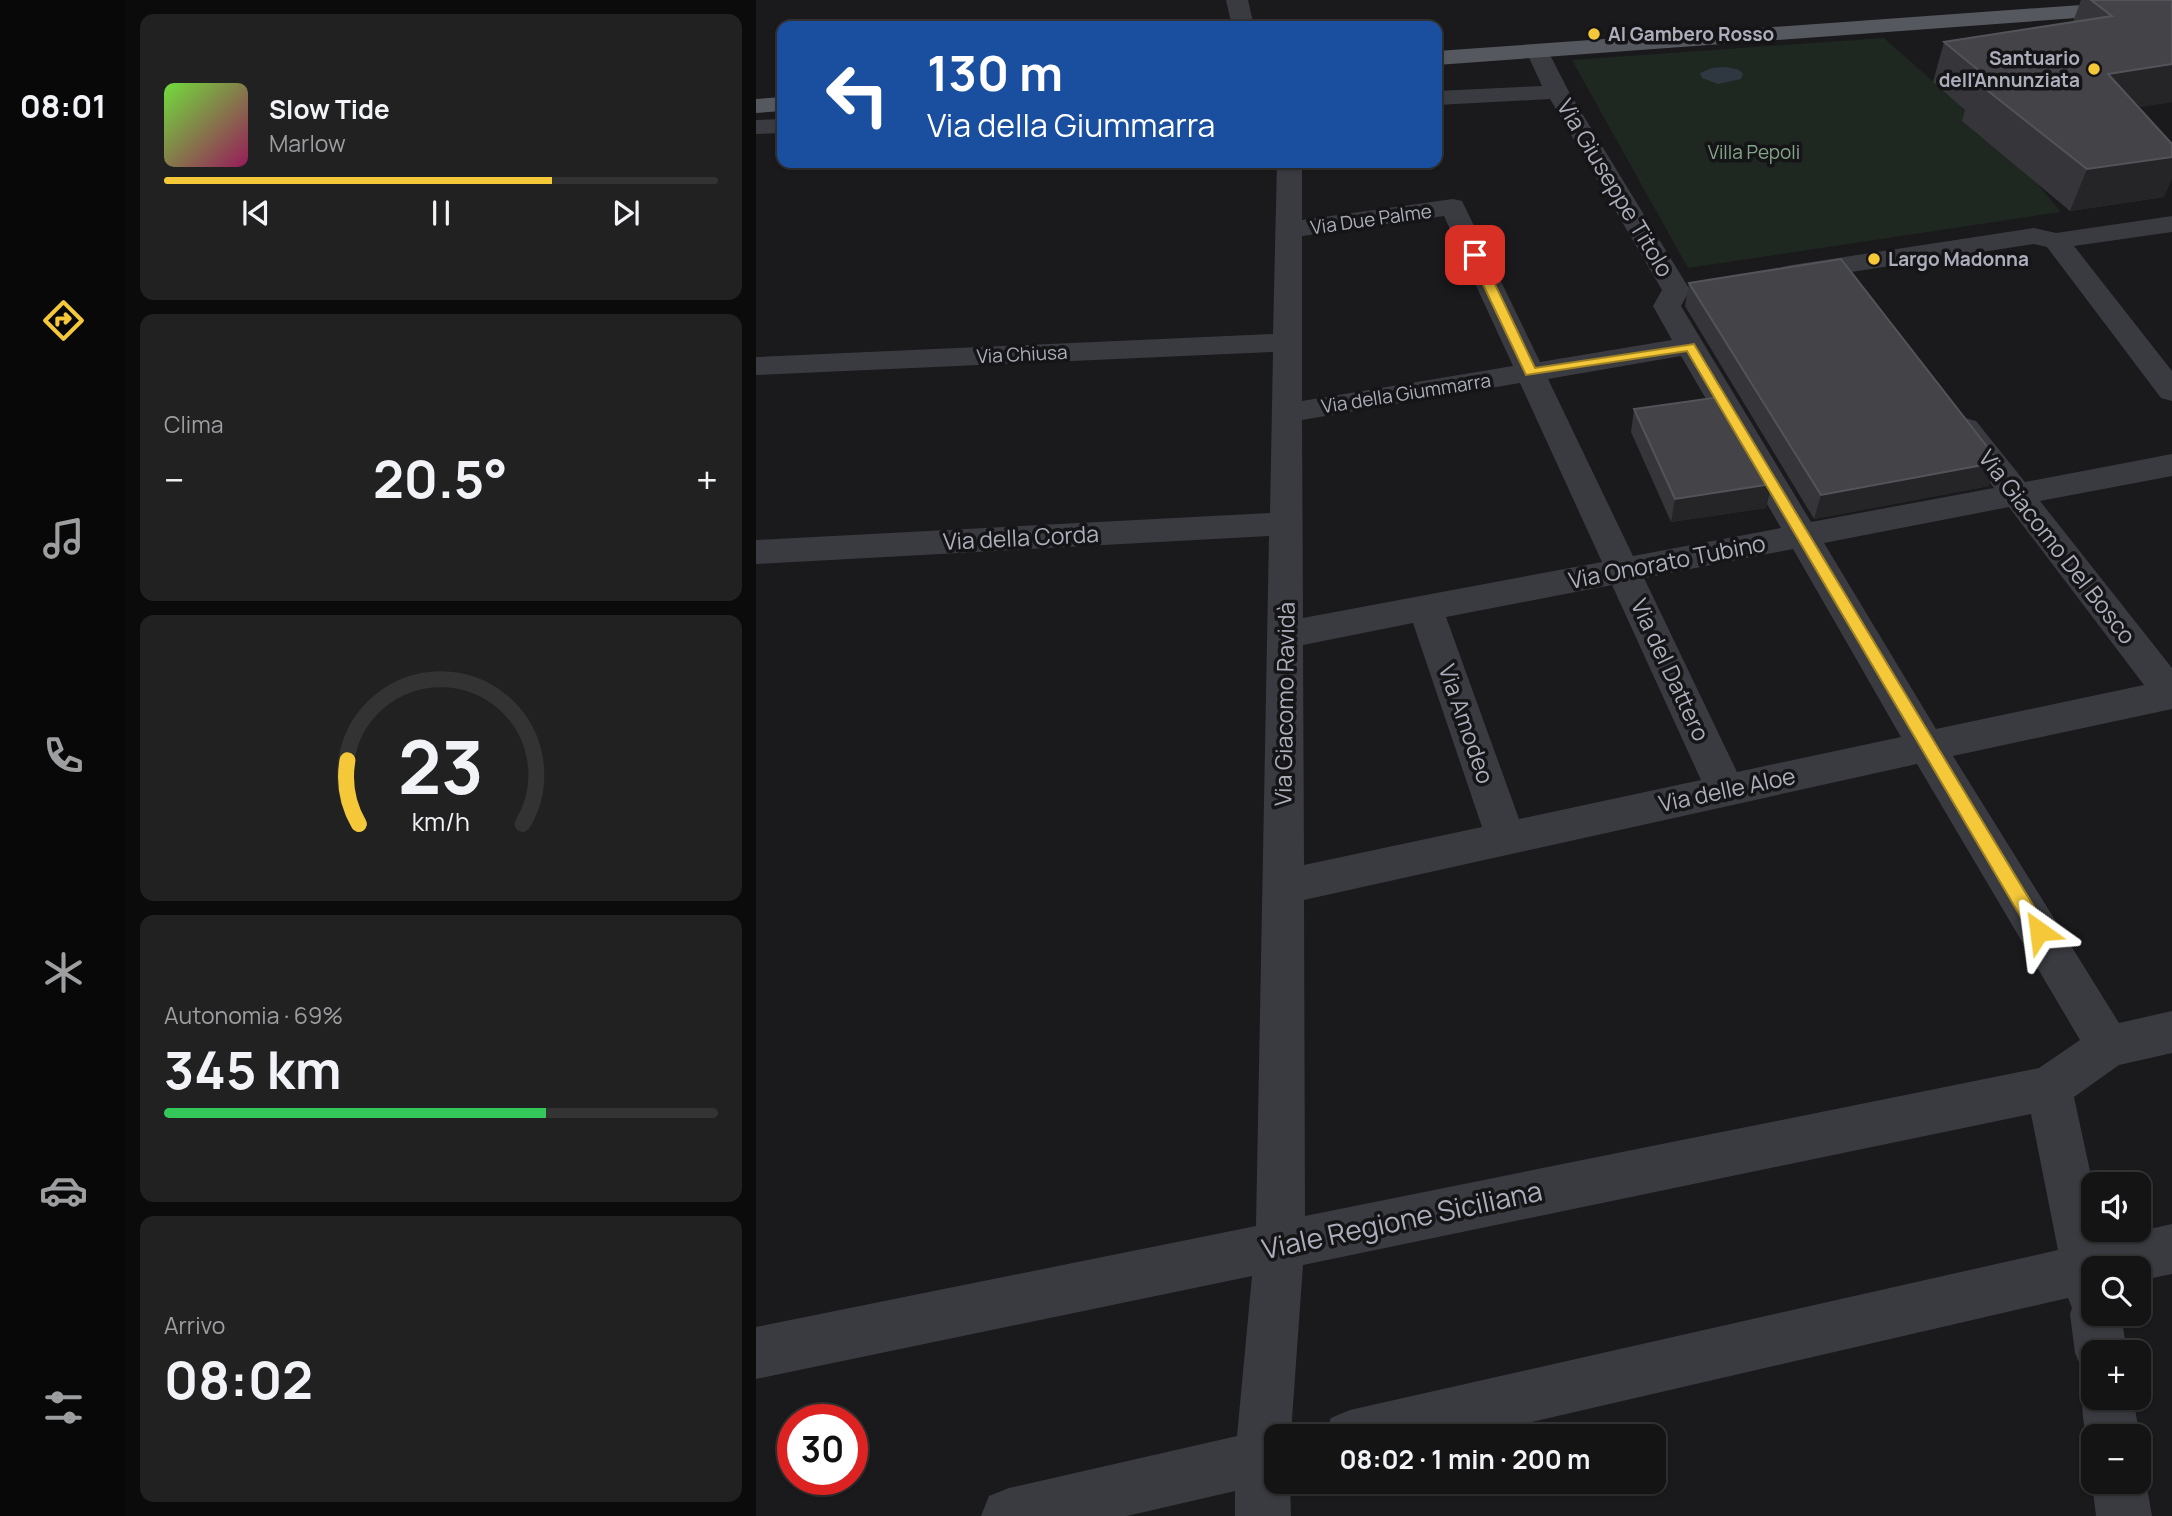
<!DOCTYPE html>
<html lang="it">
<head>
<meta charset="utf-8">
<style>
  :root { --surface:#141415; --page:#212122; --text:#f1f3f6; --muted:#9d9ea0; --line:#333334; --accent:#f4c839 }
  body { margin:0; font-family:Manrope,sans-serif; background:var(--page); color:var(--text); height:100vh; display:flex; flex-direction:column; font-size:26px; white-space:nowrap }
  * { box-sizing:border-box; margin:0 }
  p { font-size:23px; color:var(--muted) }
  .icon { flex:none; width:38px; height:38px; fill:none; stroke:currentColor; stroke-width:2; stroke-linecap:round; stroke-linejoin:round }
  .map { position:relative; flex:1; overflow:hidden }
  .side { display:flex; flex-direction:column; gap:14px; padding:14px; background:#0b0b0c; width:630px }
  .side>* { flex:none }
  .banner { position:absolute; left:21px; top:21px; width:665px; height:147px; border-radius:14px; box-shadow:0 2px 5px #0004,0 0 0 2px var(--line); background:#1a4fa0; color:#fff; overflow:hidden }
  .controls { position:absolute; left:1325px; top:1172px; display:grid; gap:14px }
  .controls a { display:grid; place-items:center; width:70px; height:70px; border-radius:14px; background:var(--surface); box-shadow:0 2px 5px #0004,0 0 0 2px var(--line); font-size:35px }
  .speed { position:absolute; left:21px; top:1404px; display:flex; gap:14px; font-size:35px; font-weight:700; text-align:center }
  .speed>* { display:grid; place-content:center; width:91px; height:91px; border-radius:50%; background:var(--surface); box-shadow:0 2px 5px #0004,0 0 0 2px var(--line); line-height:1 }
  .speed .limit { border:10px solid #d22; background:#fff; color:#111 }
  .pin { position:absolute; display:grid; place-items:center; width:60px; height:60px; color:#fff; margin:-30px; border-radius:14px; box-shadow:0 4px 10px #0006 }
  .me { position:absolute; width:77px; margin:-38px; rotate:329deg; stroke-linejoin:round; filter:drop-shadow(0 0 5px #0008) }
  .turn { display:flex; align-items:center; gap:24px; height:147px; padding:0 35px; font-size:32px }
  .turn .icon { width:91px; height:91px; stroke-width:2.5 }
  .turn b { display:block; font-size:49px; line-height:60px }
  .big { font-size:52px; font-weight:700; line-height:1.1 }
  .side .tile { flex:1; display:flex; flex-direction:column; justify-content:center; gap:10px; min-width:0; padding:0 24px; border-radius:14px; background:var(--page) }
  .side .dial { align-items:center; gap:0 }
  .dial svg { height:182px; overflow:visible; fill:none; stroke:var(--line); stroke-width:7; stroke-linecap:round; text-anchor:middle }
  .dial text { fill:var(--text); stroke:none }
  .song { display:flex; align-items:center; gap:21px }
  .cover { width:84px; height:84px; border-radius:10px; background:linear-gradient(135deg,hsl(100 70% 55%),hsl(330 70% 35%)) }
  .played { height:7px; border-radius:4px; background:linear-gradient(90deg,var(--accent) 70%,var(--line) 70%) }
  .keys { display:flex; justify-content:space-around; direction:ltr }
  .heat { display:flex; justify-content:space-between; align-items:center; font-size:38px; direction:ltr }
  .charge { height:10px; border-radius:5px; background:linear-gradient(90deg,#34c759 69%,var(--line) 0) }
  .trip { position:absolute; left:508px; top:1424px; width:402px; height:70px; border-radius:14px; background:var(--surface); box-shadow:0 2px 5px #0004,0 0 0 2px var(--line); font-weight:700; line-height:70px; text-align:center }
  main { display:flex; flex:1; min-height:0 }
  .dock { display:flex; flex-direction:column; width:126px; justify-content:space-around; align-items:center; background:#080808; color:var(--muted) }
  .dock .icon { width:49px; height:49px }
  .dock .current { color:var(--accent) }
  .dock b { font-size:32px; color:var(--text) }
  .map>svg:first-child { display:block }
  .green { fill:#1f2721 }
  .water { fill:#2f3740 }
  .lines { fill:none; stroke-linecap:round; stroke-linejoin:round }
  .minor { fill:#3a3b41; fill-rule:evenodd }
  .major { fill:#565860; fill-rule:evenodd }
  .wall { fill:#36363a }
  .shaded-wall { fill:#252528 }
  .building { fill:#434348; stroke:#53545a; stroke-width:2 }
  .route { fill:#f4c839; stroke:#9f8225; stroke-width:2 }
  .poi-dot { fill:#f4c839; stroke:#151417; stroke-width:2.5 }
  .labels { text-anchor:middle; stroke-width:7; stroke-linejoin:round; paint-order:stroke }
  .far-poi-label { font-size:19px; font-weight:bold; fill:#acafbb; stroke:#151417; text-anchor:start }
  .far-park-label { font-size:19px; fill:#83a689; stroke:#151417 }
  .far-street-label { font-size:19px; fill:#acafbb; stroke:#151417 }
  .street-label { font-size:23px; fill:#acafbb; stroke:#151417 }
  .near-street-label { font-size:28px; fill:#acafbb; stroke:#151417 }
</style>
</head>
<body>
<main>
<nav class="dock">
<b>08:01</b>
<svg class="icon current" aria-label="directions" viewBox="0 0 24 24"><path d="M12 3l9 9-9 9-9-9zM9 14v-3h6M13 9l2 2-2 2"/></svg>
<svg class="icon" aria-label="music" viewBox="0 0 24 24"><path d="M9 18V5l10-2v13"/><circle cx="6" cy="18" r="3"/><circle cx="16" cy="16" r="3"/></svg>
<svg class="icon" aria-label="phone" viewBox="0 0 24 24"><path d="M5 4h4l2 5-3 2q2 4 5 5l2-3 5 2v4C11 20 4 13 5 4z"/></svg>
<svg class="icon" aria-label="climate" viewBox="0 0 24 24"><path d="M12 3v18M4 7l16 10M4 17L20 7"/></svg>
<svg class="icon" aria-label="car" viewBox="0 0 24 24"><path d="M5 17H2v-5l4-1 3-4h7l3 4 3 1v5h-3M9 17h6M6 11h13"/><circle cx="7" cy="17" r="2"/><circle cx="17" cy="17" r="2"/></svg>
<svg class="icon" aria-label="filters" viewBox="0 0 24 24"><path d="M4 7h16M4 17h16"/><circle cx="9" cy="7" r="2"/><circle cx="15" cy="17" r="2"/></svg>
</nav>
<section class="side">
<div class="tile">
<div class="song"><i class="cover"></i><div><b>Slow Tide</b><p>Marlow</p></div></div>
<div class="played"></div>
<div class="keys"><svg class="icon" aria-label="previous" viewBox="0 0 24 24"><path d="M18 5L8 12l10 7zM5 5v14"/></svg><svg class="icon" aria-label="pause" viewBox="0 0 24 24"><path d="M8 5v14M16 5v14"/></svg><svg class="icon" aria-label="next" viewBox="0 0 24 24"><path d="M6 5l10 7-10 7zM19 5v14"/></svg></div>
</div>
<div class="tile"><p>Clima</p>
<div class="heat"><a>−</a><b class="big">20.5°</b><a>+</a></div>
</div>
<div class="tile dial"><svg viewBox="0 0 100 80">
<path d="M14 69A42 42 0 1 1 86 69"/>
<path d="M14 69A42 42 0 0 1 9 41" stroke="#f4c839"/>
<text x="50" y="56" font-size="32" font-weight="700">23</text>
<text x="50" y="72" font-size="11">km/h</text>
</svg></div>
<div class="tile"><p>Autonomia · 69%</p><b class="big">345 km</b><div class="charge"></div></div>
<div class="tile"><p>Arrivo</p><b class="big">08:02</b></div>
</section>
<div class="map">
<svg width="1416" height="1516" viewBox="0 0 1416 1516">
  <rect width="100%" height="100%" fill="#1a1a1c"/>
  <polygon class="green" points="1128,38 1218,118 1207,121 1225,137 1239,134 1305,212 932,268 816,60"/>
  <polygon class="water" points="971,67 983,70 987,74 985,79 962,84 946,78 944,73 956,68"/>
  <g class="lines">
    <g class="minor">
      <polygon points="470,0 492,0 498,26 476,26"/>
      <path d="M781,44L789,46L792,51L813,92L934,290L925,306L1055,522L1238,488L1193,428L1198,421L1209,418L1220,421L1269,482L1416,454V476L1284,501L1416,668V709L1197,756L1363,1023L1416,1011V1053L1363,1065L1318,1097L1337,1185V1230H1347L1349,1239L1416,1224V1274L1382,1281V1269H1337V1314H1365L1371,1353H1337V1376L1327,1371L1319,1353L1314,1314L1316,1308L1312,1298L711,1437H567L575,1418L594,1410L1302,1250L1275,1114L547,1265L535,1433L540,1437H520V1482H534L535,1516H479V1491L371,1516H225L233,1496L253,1488L481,1436L496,1276L0,1379V1327L500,1226L513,536L0,564V540L514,513L517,352L0,375V357L517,334L521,163H546V220L697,199L706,201L784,362L916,340L897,306L906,290L794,99L681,105V91L786,86L770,51L773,46ZM688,216L757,366L546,401V236ZM925,356L1025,528L877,556L792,379ZM764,383L846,562L547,618L546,420ZM1253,507L1388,685L1180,729L1068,543ZM1037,549L1145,737L981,772L888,578ZM856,585L945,780L763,819L690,617ZM657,623L726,827L548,865L547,645ZM1161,764L1324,1040L1283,1068L549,1216L548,900Z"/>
      <polygon points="26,119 26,133 0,134 0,120"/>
      <polygon points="1416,216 1416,232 1318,246 1416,371 1416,401 1405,398 1291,247 1278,244 1036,281 1026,279 1022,273 1026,267 1036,265 1278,228 1300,233"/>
      <path d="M1337,1377V1398H1377L1384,1437L1382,1440V1437H1337V1454C1327,1429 1322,1404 1332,1379Z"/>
      <polygon points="1382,1463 1390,1482 1396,1516 1340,1516 1336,1482 1337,1479 1337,1482 1382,1482"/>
    </g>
    <g class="major">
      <polygon points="1395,0 1416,0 1416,11 681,65 681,51"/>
      <polygon points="26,97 26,111 0,113 0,99"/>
    </g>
  </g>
  <g class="wall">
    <polygon points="1325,0 1416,0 1416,102 1382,107 1408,197 1314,211 1206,121 1209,110 1177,82 1188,42 1317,22"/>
    <polygon points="933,283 1233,486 1058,519 929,306"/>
    <polygon points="878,409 1010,508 915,522 875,432"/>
  </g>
  <g class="shaded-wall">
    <polygon points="1416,64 1416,102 1336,115 1352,74"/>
    <polygon points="1416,157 1416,179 1408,197 1314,211 1331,169"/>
    <polygon points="1243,462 1233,486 1058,519 1065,495"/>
    <polygon points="1016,484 1010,508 915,522 919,499"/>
  </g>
  <g class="building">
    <polygon points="1335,0 1416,0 1416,64 1352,74 1416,144 1416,157 1331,169 1218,80 1232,78 1188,42 1356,16"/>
    <polygon points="1085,259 1243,462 1065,495 933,283"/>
    <polygon points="964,397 1016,484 919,499 878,409"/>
  </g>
  <polygon class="route" points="719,251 725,255 779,368 938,344 1289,925 1291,931 1289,936 1283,939 1276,936 931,351 770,375 713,255"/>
  <g class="poi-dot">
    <circle cx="838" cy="34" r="7"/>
    <circle cx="1338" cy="69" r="7"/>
    <circle cx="1118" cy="259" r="7"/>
  </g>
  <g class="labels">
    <g class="far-poi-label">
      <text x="852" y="41">Al Gambero Rosso</text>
      <text x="1324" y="65" text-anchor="end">Santuario<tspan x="1324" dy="22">dell'Annunziata</tspan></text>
      <text x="1132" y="266">Largo Madonna</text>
    </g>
    <g class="far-park-label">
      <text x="998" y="159">Villa Pepoli</text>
    </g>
    <g class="far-street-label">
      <text transform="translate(615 219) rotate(-8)" y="7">Via Due Palme</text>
      <text transform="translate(266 354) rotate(-3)" y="7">Via Chiusa</text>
      <text transform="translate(650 393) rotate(-9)" y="7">Via della Giummarra</text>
    </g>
    <g class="street-label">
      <text transform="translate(859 188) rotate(59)" y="8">Via Giuseppe Titolo</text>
      <text transform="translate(265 538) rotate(-3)" y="8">Via della Corda</text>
      <text transform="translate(1301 547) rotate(52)" y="8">Via Giacomo Del Bosco</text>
      <text transform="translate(911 562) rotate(-11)" y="8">Via Onorato Tubino</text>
      <text transform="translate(914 670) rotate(65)" y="8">Via del Dattero</text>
      <text transform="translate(529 704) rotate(-89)" y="8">Via Giacomo Ravidà</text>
      <text transform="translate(710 724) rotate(71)" y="8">Via Amodeo</text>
      <text transform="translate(971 790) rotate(-12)" y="8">Via delle Aloe</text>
    </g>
    <g class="near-street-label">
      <text transform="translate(646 1220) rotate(-12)" y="10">Viale Regione Siciliana</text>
    </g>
  </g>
</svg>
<div class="controls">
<a><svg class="icon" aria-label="sound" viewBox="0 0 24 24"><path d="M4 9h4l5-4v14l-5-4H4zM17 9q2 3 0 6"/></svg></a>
<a><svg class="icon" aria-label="search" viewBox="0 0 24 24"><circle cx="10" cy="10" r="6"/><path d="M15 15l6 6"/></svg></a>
<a>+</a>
<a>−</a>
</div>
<div class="speed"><div class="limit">30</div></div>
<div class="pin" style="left:719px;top:255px;background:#d93025"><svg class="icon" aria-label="arrive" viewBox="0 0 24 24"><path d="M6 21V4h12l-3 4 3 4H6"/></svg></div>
<svg class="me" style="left:1283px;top:931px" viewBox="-20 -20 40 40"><path d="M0-17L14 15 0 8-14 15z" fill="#f4c839" stroke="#fff" stroke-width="4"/></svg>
<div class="trip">08:02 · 1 min · 200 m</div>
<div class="banner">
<div class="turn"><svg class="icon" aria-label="left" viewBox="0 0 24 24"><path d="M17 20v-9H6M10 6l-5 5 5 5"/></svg><div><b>130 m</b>Via della Giummarra</div></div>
</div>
</div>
</main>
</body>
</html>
